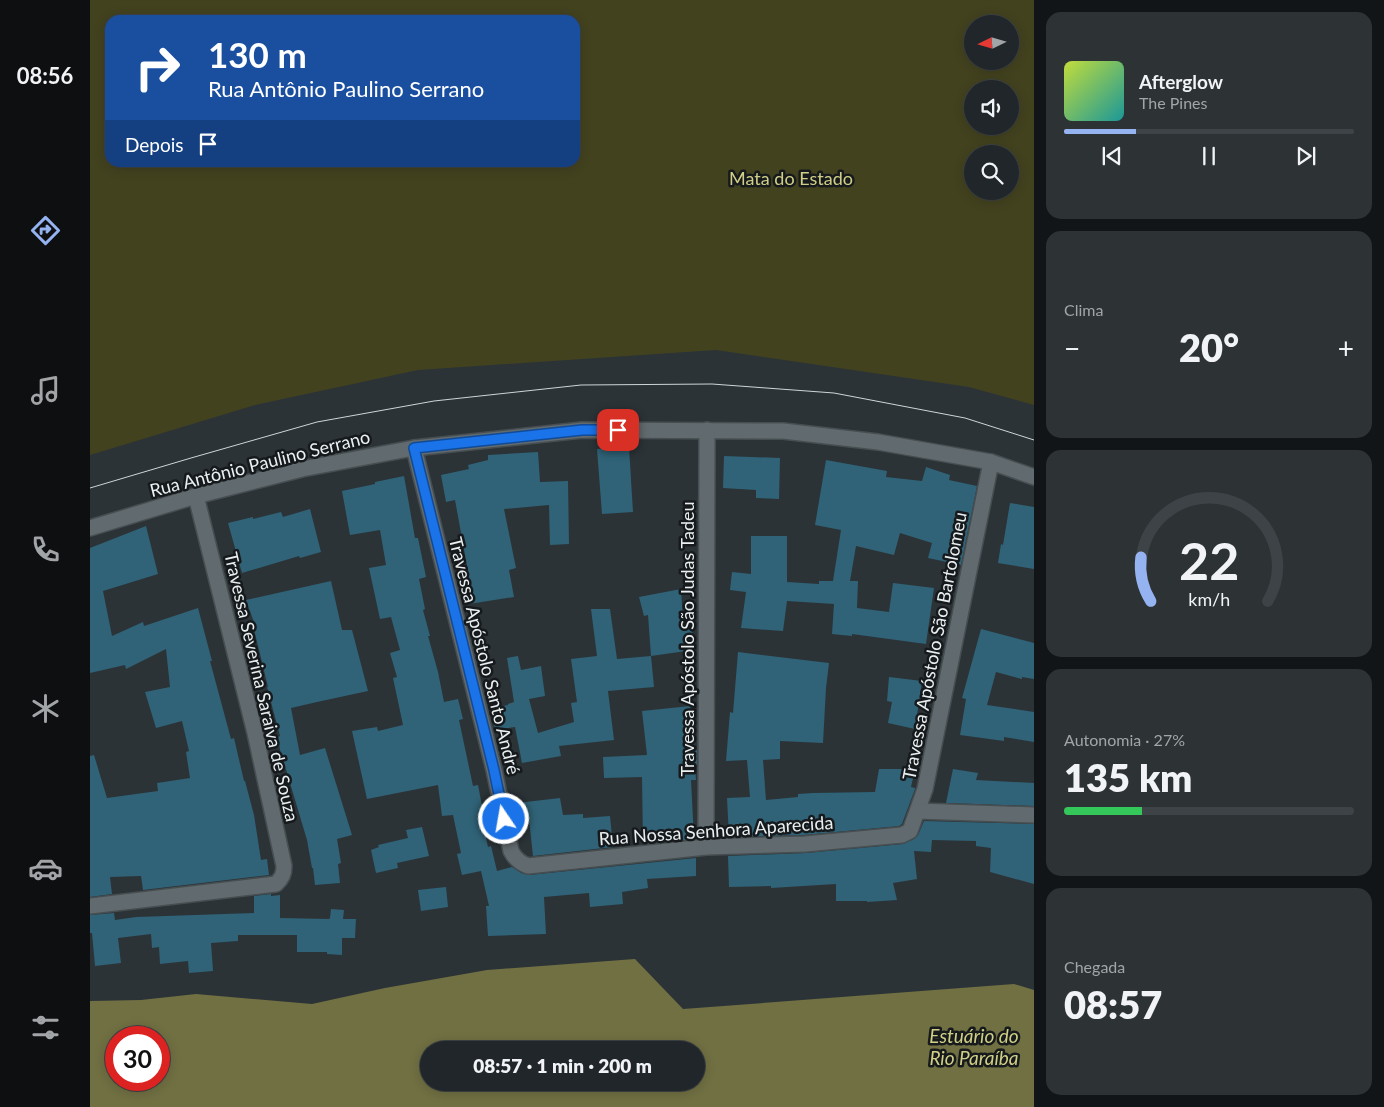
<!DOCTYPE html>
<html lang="pt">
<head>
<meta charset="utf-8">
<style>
  :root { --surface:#202629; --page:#2d3235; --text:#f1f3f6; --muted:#a2a5a8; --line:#3d4346; --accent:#95b2f1 }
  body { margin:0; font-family:Lato,sans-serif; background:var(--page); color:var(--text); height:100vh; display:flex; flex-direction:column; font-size:19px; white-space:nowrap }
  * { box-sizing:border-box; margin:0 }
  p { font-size:16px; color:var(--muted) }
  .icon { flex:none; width:28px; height:28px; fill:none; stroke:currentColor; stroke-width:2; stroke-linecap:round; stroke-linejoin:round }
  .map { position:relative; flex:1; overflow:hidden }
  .panel { display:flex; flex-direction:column; gap:12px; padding:12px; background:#121517; width:350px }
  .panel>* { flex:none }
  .banner { position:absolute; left:15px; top:15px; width:475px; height:152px; border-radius:15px; box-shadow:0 2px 12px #0003,0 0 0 1px var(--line); background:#1a4fa0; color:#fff; overflow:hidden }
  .needle { width:32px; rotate:265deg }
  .tools { position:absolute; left:874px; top:15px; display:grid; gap:10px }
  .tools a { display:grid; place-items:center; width:55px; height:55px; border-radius:50%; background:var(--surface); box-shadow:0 2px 12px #0003,0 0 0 1px var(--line); font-size:25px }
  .speed { position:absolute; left:15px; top:1026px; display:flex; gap:10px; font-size:25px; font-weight:700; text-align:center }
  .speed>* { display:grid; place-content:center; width:65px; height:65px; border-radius:50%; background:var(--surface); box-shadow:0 2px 12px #0003,0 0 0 1px var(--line); line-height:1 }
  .speed .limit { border:8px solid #d22; background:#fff; color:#111 }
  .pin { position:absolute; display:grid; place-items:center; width:42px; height:42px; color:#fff; margin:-21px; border-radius:10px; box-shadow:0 2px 8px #0006 }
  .me { position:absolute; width:55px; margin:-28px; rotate:348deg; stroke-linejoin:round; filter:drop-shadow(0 0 4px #0008) }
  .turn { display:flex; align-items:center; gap:18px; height:105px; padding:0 20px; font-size:22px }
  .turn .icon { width:65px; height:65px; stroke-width:2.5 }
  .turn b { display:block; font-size:35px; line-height:42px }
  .then { display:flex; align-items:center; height:48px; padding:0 20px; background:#0003; gap:10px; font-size:19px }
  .big { font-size:38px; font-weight:800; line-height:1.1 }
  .panel .card { flex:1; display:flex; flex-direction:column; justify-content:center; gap:8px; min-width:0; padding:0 18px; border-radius:15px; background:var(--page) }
  .panel .dial { align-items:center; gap:0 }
  .dial svg { height:130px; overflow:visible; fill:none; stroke:var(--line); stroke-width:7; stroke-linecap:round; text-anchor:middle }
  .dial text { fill:var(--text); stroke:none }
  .song { display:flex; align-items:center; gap:15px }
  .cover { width:60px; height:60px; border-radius:8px; background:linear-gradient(135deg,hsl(70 70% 55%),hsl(180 70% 35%)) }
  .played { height:5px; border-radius:2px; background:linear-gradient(90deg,var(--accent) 25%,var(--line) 25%) }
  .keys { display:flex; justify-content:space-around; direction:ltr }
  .heat { display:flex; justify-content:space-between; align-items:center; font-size:28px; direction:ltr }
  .charge { height:8px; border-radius:4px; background:linear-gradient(90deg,#34c759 27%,var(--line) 0) }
  .trip { position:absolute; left:330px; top:1041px; width:285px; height:50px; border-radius:25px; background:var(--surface); box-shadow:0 2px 12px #0003,0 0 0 1px var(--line); font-weight:800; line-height:50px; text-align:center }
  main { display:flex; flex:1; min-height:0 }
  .tabs { display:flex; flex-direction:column; width:90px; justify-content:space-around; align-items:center; background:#0d0f10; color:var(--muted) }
  .tabs .icon { width:35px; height:35px }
  .tabs .on { color:var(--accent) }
  .tabs b { font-size:22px; color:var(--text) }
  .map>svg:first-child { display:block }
  .green { fill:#43421f; fill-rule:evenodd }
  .water { fill:#717043; fill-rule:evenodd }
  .building { fill:#306377 }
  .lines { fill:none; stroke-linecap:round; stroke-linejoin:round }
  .minor-casing { stroke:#474e51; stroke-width:18 }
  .minor { stroke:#616a6e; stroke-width:15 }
  .tram { stroke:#cfd5d8; stroke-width:1 }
  .route-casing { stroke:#114b97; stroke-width:12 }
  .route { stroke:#1a73e8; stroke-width:9 }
  .labels { text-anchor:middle; stroke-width:5; stroke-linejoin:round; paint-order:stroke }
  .park-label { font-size:18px; fill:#d1ce86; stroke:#161a1c }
  .street-label { font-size:18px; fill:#eaf0f2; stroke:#161a1c }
  .water-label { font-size:19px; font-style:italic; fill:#d1cf86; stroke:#161a1c }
</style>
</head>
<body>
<main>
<nav class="tabs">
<b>08:56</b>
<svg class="icon on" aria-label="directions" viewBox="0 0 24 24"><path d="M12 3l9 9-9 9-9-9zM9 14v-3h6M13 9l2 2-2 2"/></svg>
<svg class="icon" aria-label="music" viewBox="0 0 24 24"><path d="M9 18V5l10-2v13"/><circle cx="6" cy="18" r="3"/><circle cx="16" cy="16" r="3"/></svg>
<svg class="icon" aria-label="phone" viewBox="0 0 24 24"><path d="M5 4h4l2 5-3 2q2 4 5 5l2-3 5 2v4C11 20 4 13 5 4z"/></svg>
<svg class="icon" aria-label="climate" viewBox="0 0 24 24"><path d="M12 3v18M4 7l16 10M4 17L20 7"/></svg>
<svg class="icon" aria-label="car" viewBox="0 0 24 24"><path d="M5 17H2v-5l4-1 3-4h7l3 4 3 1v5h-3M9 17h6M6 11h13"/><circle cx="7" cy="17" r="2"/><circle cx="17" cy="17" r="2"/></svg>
<svg class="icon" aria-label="filters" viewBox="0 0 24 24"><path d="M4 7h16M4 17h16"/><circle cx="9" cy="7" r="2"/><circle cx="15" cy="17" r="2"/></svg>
</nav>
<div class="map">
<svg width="944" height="1107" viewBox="0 0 944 1107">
  <rect width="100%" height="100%" fill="#2b3337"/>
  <path class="green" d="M0,0H944V405L879,387L626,350L328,370L165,405L0,455ZM20,20H485V162H20ZM882,24H920V61H882ZM882,89H920V126H882ZM882,154H920V191H882Z"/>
  <path class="water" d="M545,959L593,1009L924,984L944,990V1107H0V1001L51,1000L106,994L222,1004L295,988L397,970ZM26,1038H69V1080H26ZM339,1050H606V1082H339Z"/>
  <g class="building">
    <polygon points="539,447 543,512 512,514 507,449"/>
    <polygon points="448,452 450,482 478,481 479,544 460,545 459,505 414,509 426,568 419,570 424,597 379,604 375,583 380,582 365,500 356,502 351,475 379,469 378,465 398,460 398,455"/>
    <polygon points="634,456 690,458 689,499 666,498 666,490 633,488"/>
    <polygon points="736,460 797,471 796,477 832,481 836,467 860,475 859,480 887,486 871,565 838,558 842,543 810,533 804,555 766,546 760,581 768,581 767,608 799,612 803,583 844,588 836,644 762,634 762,636 742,634 744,604 697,601 693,631 651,628 656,592 640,590 642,572 661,574 661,536 697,536 697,582 729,584 729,581 743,581 751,530 725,525"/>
    <polygon points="314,476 325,538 328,538 336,577 329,579 335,609 333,610 340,636 338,636 348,672 354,702 368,699 373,719 369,720 383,786 388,785 393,811 390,811 398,847 401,846 407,871 422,867 431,873 439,875 606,858 606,876 557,879 558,888 532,892 533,904 500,907 499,893 454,897 456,934 398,936 396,906 399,906 391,871 372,875 367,854 371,853 363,815 352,816 348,785 277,799 262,731 287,727 288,731 313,725 303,678 307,677 300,653 310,650 301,617 290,619 279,568 296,565 290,530 260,535 252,491 285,484 285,482"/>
    <polygon points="920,503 944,507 944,569 908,563 911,544 913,545"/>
    <polygon points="220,509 231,552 210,558 209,556 152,573 138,523 163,517 163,519 191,512 193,517"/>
    <polygon points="56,526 68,574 13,591 22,636 53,622 54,626 108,608 122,661 120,661 141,739 144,738 154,781 155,781 164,815 171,860 177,859 179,875 53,890 51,876 20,877 22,894 0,897 0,756 4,755 17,798 68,791 67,783 100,778 96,752 99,751 92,721 66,728 55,692 80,687 76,649 36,669 35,665 0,673 0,548"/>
    <polygon points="241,581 252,630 262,630 278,691 227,702 201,708 210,755 235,748 262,835 247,839 251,863 248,864 250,883 225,885 223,868 222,868 217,840 192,756 191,756 188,737 190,736 177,687 178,687 163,625 165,625 156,600"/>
    <polygon points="591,589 593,621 602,620 603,650 561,656 558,615 554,616 549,597"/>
    <polygon points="501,609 520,609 527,659 561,656 564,687 518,691 524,740 469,746 471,756 432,763 425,727 405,730 400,709 418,705 418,704 424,702 417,658 428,656 431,670 451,666 455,696 439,699 448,733 484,722 481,703 487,702 481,659 507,656"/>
    <polygon points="891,629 944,643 944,679 932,677 932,679 906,672 897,705 944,712 944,742 914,737 914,741 870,735 876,699 872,698"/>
    <polygon points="648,652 739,663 736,688 733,743 690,741 690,759 673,760 676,800 708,797 708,794 723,793 785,792 789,769 825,769 821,787 825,788 825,789 812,824 809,826 714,835 639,837 637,798 660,797 657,760 636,761 640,712 643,713"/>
    <polygon points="799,677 832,681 825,729 798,723 802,702 797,701"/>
    <polygon points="600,706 605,750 607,750 607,765 605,765 606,780 601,780 604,839 553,844 552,777 514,778 513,757 557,755 552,711"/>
    <polygon points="863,769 888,773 886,780 944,783 944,806 856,803"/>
    <polygon points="470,798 473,815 493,814 493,818 520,816 523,847 443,856 439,819 429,820 427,803"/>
    <polygon points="834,821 944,824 944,884 900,872 901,848 886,846 886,841 842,840 841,852 824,851 827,879 803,883 807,900 777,902 777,901 746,901 746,884 681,888 681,886 639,887 638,856 716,853 813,844 824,839 828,835"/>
    <polygon points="332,827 339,856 307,863 308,868 286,873 281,850 289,847 288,845 318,838 316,830"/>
    <polygon points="356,887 358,907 331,911 328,890"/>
    <polygon points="181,894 181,896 190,895 190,918 239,919 240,918 241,909 254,910 253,919 266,919 265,938 252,938 252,955 237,954 237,952 207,952 207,935 148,935 148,941 121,943 123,971 99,973 98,961 70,964 69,947 62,948 61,934 28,938 31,963 5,966 2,933 0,933 0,915 24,913 25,920 46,917 164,913 164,896"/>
  </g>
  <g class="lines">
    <defs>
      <g id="minor">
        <path d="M324,448L404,770L421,851C425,859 430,863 438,866L616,847L715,844L812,835L820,831L835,789L901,462"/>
        <polyline points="0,528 106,496 212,469 324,448 492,430 693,431 788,442 901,462 944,477"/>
        <polyline points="828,811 944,815"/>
        <polyline points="616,847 617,430"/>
        <path d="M0,906L186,884C192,878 194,874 194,866L165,733L106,496"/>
      </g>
    </defs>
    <use href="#minor" class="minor-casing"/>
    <use href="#minor" class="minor"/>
    <polyline class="tram" points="0,488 101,458 227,422 344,401 491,385 622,384 744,393 875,418 944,440"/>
  </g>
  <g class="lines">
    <defs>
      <polyline id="route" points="414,819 404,770 324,448 492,430 528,430"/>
    </defs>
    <use href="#route" class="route-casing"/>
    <use href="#route" class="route"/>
  </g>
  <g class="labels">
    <g class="park-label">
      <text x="701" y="185">Mata do Estado</text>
    </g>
    <g class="street-label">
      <text transform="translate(170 464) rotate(-14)" y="6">Rua Antônio Paulino Serrano</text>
      <text transform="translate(598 639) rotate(-90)" y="6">Travessa Apóstolo São Judas Tadeu</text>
      <text transform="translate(845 646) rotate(-79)" y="6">Travessa Apóstolo São Bartolomeu</text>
      <text transform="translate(394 656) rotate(76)" y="6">Travessa Apóstolo Santo André</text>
      <text transform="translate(171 687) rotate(77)" y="6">Travessa Severina Saraiva de Souza</text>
      <text transform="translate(626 831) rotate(-4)" y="6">Rua Nossa Senhora Aparecida</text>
    </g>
    <g class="water-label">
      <text x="884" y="1043">Estuário do<tspan x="884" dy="22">Rio Paraíba</tspan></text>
    </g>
  </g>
</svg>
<div class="tools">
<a><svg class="needle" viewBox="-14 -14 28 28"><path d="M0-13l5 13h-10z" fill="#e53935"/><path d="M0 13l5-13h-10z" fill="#a2a5a8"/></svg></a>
<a><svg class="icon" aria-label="sound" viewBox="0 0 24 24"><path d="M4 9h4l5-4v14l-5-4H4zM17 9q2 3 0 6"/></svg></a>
<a><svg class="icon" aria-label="search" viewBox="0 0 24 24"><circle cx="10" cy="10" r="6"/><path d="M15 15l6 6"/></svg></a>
</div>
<div class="speed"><div class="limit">30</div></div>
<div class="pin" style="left:528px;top:430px;background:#d93025"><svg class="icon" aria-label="arrive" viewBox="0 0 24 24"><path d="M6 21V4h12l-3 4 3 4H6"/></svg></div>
<svg class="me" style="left:414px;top:819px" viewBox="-20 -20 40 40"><circle r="17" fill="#1a73e8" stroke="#fff" stroke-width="3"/><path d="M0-11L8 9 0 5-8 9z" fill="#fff"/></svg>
<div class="trip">08:57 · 1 min · 200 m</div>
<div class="banner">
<div class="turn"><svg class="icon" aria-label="right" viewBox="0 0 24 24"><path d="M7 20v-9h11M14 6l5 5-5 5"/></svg><div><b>130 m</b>Rua Antônio Paulino Serrano</div></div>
<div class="then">Depois<svg class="icon" aria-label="arrive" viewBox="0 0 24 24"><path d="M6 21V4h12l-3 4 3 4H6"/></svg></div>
</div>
</div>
<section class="panel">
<div class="card">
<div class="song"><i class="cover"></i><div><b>Afterglow</b><p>The Pines</p></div></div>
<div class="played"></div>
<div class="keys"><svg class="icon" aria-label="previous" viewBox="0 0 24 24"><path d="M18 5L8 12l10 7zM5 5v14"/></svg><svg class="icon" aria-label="pause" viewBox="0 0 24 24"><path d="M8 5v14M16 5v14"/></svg><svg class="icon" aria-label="next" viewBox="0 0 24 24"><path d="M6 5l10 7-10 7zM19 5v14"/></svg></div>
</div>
<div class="card"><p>Clima</p>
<div class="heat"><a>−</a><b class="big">20°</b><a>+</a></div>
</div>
<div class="card dial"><svg viewBox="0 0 100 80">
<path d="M14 69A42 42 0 1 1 86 69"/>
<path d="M14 69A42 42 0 0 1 8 42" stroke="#95b2f1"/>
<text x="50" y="56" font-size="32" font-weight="700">22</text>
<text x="50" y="72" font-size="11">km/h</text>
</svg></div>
<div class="card"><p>Autonomia · 27%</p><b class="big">135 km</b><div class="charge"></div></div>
<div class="card"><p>Chegada</p><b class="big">08:57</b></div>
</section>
</main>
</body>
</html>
